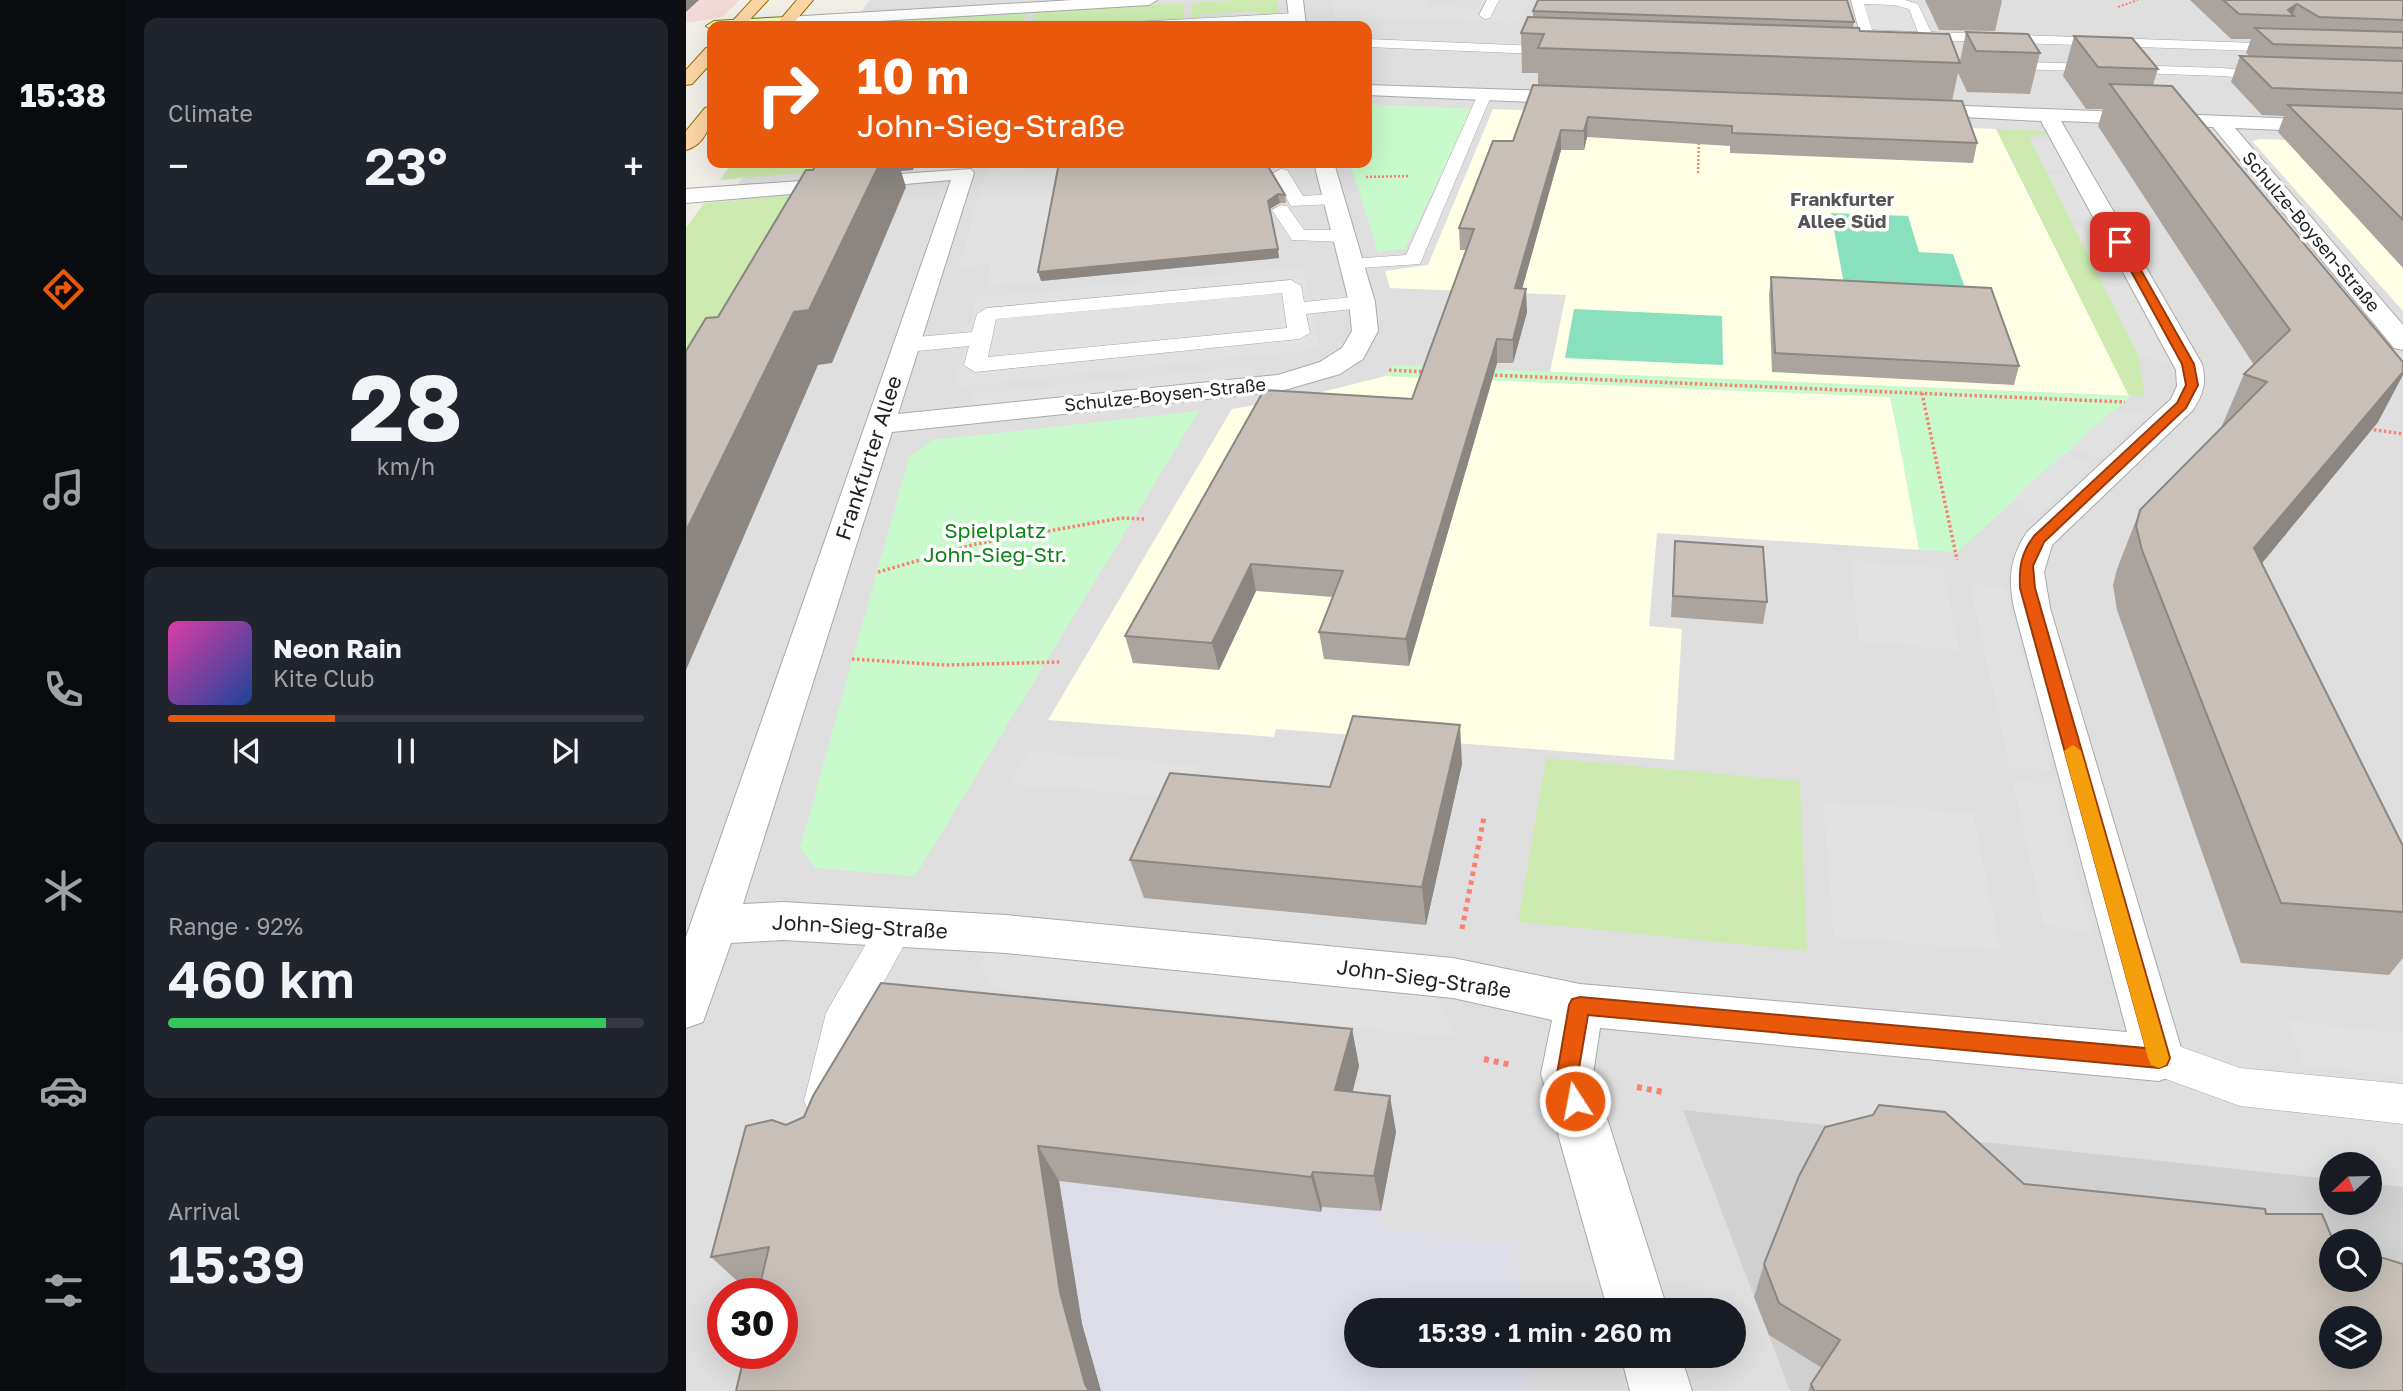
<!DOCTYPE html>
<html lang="en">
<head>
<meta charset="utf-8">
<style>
  :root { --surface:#171b24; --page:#20242c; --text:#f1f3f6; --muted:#9ea1a6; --line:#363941; --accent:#ea580c }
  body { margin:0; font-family:"Golos Text",sans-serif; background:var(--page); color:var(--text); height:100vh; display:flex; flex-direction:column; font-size:26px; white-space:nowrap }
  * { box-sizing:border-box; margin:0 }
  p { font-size:23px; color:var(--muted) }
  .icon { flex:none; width:38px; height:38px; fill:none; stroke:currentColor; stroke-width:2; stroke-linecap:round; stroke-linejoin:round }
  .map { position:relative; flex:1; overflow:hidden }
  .side { display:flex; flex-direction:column; gap:18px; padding:18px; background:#0d0f14; width:560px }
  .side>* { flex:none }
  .hud { position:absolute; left:21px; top:21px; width:665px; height:147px; border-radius:14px; box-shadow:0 7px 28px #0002; background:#ea580c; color:#fff; overflow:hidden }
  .needle { width:46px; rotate:248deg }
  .controls { position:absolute; left:1633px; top:1152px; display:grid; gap:14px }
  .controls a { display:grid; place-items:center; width:63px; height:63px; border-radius:50%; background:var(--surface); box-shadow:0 7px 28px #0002; font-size:35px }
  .speed { position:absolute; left:21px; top:1278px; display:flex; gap:14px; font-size:35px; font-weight:700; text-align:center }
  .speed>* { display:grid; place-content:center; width:91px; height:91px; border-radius:50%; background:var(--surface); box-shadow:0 7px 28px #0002; line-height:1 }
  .speed .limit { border:10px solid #d22; background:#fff; color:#111 }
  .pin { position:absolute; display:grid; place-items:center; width:60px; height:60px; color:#fff; margin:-30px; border-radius:14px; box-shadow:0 4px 10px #0006 }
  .me { position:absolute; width:77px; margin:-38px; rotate:349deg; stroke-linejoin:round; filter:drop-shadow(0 0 5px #0008) }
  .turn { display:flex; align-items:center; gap:24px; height:147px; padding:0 35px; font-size:32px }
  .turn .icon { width:91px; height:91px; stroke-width:2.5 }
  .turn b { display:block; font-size:49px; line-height:60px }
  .big { font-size:52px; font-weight:600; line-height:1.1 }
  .side .tile { flex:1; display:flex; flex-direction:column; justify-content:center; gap:10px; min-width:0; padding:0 24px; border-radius:14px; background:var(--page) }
  .side .dial { align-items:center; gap:0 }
  .dial b { font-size:91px; line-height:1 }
  .song { display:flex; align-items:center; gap:21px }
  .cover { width:84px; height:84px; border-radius:10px; background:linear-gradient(135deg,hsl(320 70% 55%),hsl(220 70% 35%)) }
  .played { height:7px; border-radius:4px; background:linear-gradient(90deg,var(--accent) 35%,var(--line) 35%) }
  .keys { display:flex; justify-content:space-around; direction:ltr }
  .heat { display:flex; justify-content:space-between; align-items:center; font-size:38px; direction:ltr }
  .charge { height:10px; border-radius:5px; background:linear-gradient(90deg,#34c759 92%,var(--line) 0) }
  .trip { position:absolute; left:658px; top:1298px; width:402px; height:70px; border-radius:35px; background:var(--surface); box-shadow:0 7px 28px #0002; font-weight:600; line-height:70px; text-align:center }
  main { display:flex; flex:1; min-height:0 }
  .menu { display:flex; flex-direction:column; width:126px; justify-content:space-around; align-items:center; background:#090b0e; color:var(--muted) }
  .menu .icon { width:49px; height:49px }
  .menu .active { color:var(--accent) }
  .menu b { font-size:32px; color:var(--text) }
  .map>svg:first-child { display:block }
  .residential { fill:#e0dfdf; fill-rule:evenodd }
  .commercial { fill:#f2dad9 }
  .education { fill:#ffffe5 }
  .religious { fill:#d0d0d0; fill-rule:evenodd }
  .grass { fill:#cdebb0 }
  .park { fill:#c8facc }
  .pitch { fill:#88e0be }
  .parking { fill:#e2e2e2 }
  .plaza { fill:#dddde8 }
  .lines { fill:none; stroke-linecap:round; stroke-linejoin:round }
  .lane-casing { stroke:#a9a9a9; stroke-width:1 }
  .street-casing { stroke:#a9a9a9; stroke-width:2 }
  .secondary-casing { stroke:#707d05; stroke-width:2 }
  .primary-casing { stroke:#a06b00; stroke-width:2 }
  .path-far4 { stroke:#fa8072; stroke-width:2; stroke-dasharray:2 2; stroke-linecap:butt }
  .path-far3 { stroke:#fa8072; stroke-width:2.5; stroke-dasharray:2 2; stroke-linecap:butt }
  .path-far2 { stroke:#fa8072; stroke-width:3.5; stroke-dasharray:2.5 2.5; stroke-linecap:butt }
  .path-far1 { stroke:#fa8072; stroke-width:5; stroke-dasharray:4.5 4.5; stroke-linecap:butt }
  .path { stroke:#fa8072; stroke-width:6; stroke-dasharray:5 5; stroke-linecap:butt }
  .lane { fill:#fff; fill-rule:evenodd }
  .street { fill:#fff; fill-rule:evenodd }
  .secondary { fill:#f7fabf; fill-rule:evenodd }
  .primary { fill:#fcd6a4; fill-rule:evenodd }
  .wall { fill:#aba49e }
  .shaded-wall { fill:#8b8681 }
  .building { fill:#c7bfb8; stroke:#8b8681; stroke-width:2; fill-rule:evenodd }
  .route { fill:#ea580c; stroke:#983908; stroke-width:2 }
  .slow { fill:#f59e0b }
  .labels { text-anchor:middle; stroke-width:7; stroke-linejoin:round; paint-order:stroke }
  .far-street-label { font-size:18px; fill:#222; stroke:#fff }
  .far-neighbourhood-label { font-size:19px; font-weight:bold; fill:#555; stroke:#fff }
  .street-label { font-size:21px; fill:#222; stroke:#fff }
  .park-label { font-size:21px; fill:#0c8416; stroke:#fff }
</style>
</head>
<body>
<main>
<nav class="menu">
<b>15:38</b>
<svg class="icon active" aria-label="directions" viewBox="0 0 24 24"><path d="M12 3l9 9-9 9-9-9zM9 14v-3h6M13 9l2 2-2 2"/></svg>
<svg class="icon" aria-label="music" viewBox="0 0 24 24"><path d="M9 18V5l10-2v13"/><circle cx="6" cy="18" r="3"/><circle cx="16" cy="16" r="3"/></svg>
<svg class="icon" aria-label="phone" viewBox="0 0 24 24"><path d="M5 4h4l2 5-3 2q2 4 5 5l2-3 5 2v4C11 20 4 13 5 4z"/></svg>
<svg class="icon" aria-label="climate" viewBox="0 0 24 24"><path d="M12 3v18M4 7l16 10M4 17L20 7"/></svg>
<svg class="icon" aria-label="car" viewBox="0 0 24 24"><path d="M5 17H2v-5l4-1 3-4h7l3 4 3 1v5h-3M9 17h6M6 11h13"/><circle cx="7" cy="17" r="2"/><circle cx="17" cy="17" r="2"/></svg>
<svg class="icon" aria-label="filters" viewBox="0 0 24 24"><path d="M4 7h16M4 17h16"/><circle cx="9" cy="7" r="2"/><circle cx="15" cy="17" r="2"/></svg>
</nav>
<section class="side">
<div class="tile"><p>Climate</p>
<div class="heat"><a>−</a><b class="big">23°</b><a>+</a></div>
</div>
<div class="tile dial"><b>28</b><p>km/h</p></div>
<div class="tile">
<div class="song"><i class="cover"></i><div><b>Neon Rain</b><p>Kite Club</p></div></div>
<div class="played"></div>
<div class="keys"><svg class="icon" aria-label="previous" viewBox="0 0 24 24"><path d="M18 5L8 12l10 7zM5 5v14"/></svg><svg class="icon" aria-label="pause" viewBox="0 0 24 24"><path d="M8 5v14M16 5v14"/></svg><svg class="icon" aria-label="next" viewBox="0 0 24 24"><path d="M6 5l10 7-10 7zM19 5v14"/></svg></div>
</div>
<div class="tile"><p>Range · 92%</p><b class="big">460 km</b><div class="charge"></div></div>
<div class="tile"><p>Arrival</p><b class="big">15:39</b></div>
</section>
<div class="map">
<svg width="1717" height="1391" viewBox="0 0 1717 1391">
  <rect width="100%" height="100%" fill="#f2efe9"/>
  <path class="residential" d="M184,0H1717V1391H0V257L67,163H681V26H165ZM1645,1164H1684V1202H1645ZM1645,1241H1684V1279H1645ZM37,1293H96V1353H37ZM670,1311H1048V1356H670ZM1645,1318H1684V1356H1645Z"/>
  <polygon class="commercial" points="0,0 54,0 36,17 0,23"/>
  <g class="education">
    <polygon points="807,109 1310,129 1443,396 864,372 880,295 704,288 699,271 742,265"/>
    <polygon points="1574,139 1717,144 1717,311 1566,141"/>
    <polygon points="700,376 1204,396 1235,550 971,533 963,626 996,629 988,760 590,729 588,737 362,720 546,409 616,397"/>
  </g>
  <path class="religious" d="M997,1110L1645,1179V1202H1684V1183L1717,1187V1391H1104ZM1645,1241H1684V1279H1645ZM1645,1318H1684V1356H1645Z"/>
  <g class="grass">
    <polygon points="547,0 591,0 592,14 574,15 574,11 516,14 516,19 506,19 505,3"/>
    <polygon points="498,3 498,20 345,26 348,12"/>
    <polygon points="341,12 337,26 145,26 147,24"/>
    <polygon points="1310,129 1360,131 1362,134 1343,136 1452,355 1459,395 1443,396"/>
    <polygon points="46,163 63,163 61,167 116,163 235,163 34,180"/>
    <polygon points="176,189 178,203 214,211 137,217 0,453 0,228 18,203"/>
    <polygon points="860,758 1114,781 1121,951 832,922"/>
  </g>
  <g class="park">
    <polygon points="681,104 787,109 719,249 692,252 664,163 681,163"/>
    <polygon points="706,365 1445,396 1271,552 1233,550 1205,397 700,376"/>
    <polygon points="513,411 229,876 129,868 114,848 223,457 246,440"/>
  </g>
  <g class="pitch">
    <polygon points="1145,213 1222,216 1233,252 1267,254 1279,288 1158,284"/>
    <polygon points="888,309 1036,316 1037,365 879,358"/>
  </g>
  <g class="parking">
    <polygon points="647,0 744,0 740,6 793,7 797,0 843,0 832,23 648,17"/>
    <polygon points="1167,6 1250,8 1256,19 1241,20 1251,43 1175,41"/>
    <polygon points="1345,141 1366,142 1381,170 1359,169"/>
    <polygon points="341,166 340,173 374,171 352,282 300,287 305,264 273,267 301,169"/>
    <polygon points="1361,173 1383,174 1409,222 1385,221"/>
    <polygon points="1387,226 1411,227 1441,283 1416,281"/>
    <polygon points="617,267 634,349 269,387 291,297"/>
    <polygon points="1418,286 1444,288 1483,363 1452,355"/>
    <polygon points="568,366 569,379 283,408 287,394"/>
    <polygon points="1426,411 1445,411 1460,416 1413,459 1385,448"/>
    <polygon points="1378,453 1407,464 1348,519 1330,497"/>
    <polygon points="1165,560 1257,568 1273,650 1173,642"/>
    <polygon points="1284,585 1319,586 1365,770 1324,767"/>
    <polygon points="343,751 512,765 499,798 324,784"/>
    <polygon points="1327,781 1368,784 1406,934 1358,924"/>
    <polygon points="1137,801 1287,813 1315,951 1148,937"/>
    <polygon points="302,948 751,995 771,1038 307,989 294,967"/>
    <polygon points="1601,1021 1717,1033 1717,1075 1618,1066"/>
  </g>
  <polygon class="plaza" points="358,1179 635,1211 636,1207 695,1211 694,1227 829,1244 837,1311 670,1311 670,1356 842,1356 847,1391 415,1391 396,1324 383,1245"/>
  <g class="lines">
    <defs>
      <g id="lane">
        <polygon points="801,0 813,0 804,18 799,19 793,15"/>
        <path d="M1165,0H1219L1232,4L1245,32L1603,44L1610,48L1603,52L1181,38L1174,34ZM1178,4L1208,5L1223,9L1232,32L1186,30Z"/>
        <polygon points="611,13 616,14 616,20 515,26 443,26 450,22"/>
        <polygon points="681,39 876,47 883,51 876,55 681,47"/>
        <polygon points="1309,61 1536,68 1590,73 1597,77 1590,81 1536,76 1304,68 1302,65"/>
        <polygon points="799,90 806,94 734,264 659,269 656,265 659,261 666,259 720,255 792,94"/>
        <polygon points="595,169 601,170 617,196 648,194 657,199 648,204 605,206 586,174"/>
        <polygon points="595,205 601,206 618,230 658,230 667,236 658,242 606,240 586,210"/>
        <path d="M605,280L615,286L618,302L676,296L686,302L676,308L620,314L624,333L613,339L289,372L278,365L283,346L220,352L209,345L220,338L286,332L291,314L301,308ZM596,293L601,328L302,357L310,319Z"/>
        <polygon points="208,913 221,918 227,929 179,1016 160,1101 154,1115 139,1121 124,1115 118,1101 140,1013 195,918"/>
        <polygon points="1473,1039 1554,1068 1717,1084 1717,1124 1554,1106 1458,1071 1452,1058 1458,1045"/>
      </g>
      <g id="street">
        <polygon points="388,0 471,0 463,5 109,26 95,25 93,22 101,17"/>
        <polygon points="601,0 617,0 620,26 604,26"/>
        <polygon points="681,85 896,92 905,98 896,104 681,95"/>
        <path d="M1229,104L1717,123V135L1549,128L1717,325V350L1708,348L1527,127L1375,121L1516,364C1521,383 1517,395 1506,411L1366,545L1358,572L1364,608L1498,1058L1491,1074L1473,1081L914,1028L907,1074L982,1311H922L855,1074L866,1020L767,998L320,953L97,940L45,943L17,1022L0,1028V937L265,180L0,203V189L285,169L288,173L212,414L592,375L634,362L656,348L666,331L663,302L628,163H648L689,302L692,331L677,359L654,374L595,391L206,432L57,904L97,902L320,915L767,958L894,984L1441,1032L1328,608C1322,578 1324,558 1341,532L1485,399L1491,386L1490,370L1355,121L1222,114L1220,110L1222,106Z"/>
        <polygon points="935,1356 995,1356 1006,1391 944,1391"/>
      </g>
      <polygon id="secondary" points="101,17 109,22 107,25 26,26 26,30 20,26 28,21"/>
      <g id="primary">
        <polygon points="66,0 82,0 58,26 42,26"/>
        <polygon points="111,0 127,0 105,26 89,26"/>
        <polygon points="26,47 26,62 6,84 0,85 0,70 20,48"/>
        <path d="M26,106C27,123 19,145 0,150V131L19,108Z"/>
      </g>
    </defs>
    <use href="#lane" class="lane-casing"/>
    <use href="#street" class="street-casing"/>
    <use href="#secondary" class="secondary-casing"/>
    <use href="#primary" class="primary-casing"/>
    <polyline class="path-far4" points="1432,7 1452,0"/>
    <g class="path-far3">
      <polyline points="1012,173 1013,139"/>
      <polyline points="680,177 724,176"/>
    </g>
    <g class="path-far2">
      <polyline points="703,370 740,372"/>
      <polyline points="804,375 1439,402"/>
      <polyline points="1236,393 1271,560"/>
      <polyline points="1683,429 1717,434"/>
      <polyline points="192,572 290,544 435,518 458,519"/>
      <polyline points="166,659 259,665 374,662"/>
    </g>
    <polyline class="path-far1" points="776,929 798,817"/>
    <g class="path">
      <polyline points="798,1059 825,1065"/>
      <polyline points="951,1087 977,1092"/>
    </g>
    <use href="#lane" class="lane"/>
    <use href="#street" class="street"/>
    <use href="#secondary" class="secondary"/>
    <use href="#primary" class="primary"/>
  </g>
  <g class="wall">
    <polygon points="1239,0 1315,0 1316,1 1309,31 1253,30"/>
    <polygon points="1504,0 1717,0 1717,268 1592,132 1598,116 1576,115 1545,82 1554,56 1564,56 1560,53 1565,39 1545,39"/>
    <polygon points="847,11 1168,22 1167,28 1174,31 1274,61 1280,32 1354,53 1344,94 1281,92 1272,73 1266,101 1291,143 1287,163 1044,153 1044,146 901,137 898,150 875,150 836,288 841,312 827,363 811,363 723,666 638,659 633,632 647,597 570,591 533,670 447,663 439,636 726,399 780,250 774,250 773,228 827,141 852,86 852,73 836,73 835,33 847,17"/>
    <polygon points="1388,36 1472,69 1467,85 1692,422 1576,563 1717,846 1717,958 1703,975 1555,963 1431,610 1427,585 1431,569 1454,510 1535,428 1558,374 1568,365 1412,126 1417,109 1400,109 1377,76"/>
    <polygon points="373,163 599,195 600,203 594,203 584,209 593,258 355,281"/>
    <polygon points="1085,277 1333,366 1328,385 1086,372 1083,295"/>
    <polygon points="989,541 1081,602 1077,624 985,617"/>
    <polygon points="776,764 740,925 458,898 444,860 644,787"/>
    <polygon points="666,1029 673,1066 666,1092 710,1132 695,1211 636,1207 635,1212 373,1181 396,1324 415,1391 50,1391 74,1288 61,1290 25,1257 100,1125"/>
    <polygon points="1338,1184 1580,1214 1645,1279 1717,1391 1122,1391 1125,1384 1136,1368 1083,1335 1068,1297 1078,1264"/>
  </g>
  <g class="shaded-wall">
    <polygon points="0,0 13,0 0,12"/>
    <polygon points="1611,4 1606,16 1602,10"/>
    <polygon points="902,117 901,137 898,150 898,131"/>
    <polygon points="875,130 875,150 830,311 829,288"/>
    <polygon points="160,163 230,163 227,170 215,171 220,187 146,363 132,365 0,670 0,531"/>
    <polygon points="592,194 594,203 583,209 582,201"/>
    <polygon points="592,249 593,258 355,281 352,272"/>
    <polygon points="840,289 841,312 827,363 827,340"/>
    <polygon points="811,339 811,363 723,666 720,639"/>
    <polygon points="1717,372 1717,375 1692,422 1539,608 1568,548"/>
    <polygon points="565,564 570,591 533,670 526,643"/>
    <polygon points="774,725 776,764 740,925 736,887"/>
    <polygon points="666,1029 673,1066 658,1127 649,1090"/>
    <polygon points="704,1096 710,1132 695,1211 688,1176"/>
    <polygon points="352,1146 373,1181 396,1324 415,1391 403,1391 399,1384 374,1292"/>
    <polygon points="627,1172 636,1207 635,1212 625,1177"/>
  </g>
  <g class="building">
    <polygon points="852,0 1161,0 1168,22 847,11"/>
    <polygon points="1537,0 1717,0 1717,20 1633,17 1611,4 1602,10 1608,16 1553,14"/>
    <polygon points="842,17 1173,28 1174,31 1263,34 1274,63 852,48 858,34 835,33"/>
    <polygon points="1569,28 1717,32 1717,48 1587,44"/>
    <polygon points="1280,32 1342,34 1354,53 1290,51"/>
    <polygon points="1388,36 1446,38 1472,69 1412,67"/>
    <polygon points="1554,56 1717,61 1717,93 1586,88"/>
    <polygon points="1424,84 1486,86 1717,362 1717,372 1568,548 1717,846 1717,912 1595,903 1456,550 1450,526 1454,510 1581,382 1558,374 1604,330"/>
    <polygon points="847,85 1276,101 1291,143 1046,133 1046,126 902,117 898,131 875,130 829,288 840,289 827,340 811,339 720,639 633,632 657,571 565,564 526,643 439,636 578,390 726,399 788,229 773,228 807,141 827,141"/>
    <polygon points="1602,105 1717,109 1717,220"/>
    <polygon points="131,163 194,163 123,310 108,312 0,531 0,351 20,318 32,317 120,170 127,170"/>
    <polygon points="373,163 580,163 599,195 592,194 582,201 592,249 352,272"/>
    <polygon points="1085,277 1305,288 1333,366 1089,353"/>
    <polygon points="989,541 1077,547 1081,602 987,596"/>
    <polygon points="667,716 774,725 736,887 444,860 484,773 644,787"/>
    <polygon points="195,983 666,1029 649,1090 704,1096 688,1176 627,1172 625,1177 352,1146 374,1292 399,1384 403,1391 50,1391 59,1353 96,1353 96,1293 72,1293 83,1247 25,1257 60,1126 86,1120 100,1125 118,1117 127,1096"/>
    <path d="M1193,1105L1259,1112L1338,1184L1579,1209L1580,1214H1636L1647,1240L1653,1241H1645V1279H1684V1254L1717,1264V1391H1128L1125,1384L1154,1340L1093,1303L1078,1264L1113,1176L1139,1127L1187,1115ZM1645,1318H1684V1356H1645Z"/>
  </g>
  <path class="route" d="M1434,239L1439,242L1508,364L1512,385L1500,408L1358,542L1347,566L1349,588L1484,1058L1481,1065L1473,1068L902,1015L892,1074L900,1101L897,1108L889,1111L882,1108L871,1074L883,1005L886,999L894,997L1460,1048L1334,588C1333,567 1335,553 1348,536L1491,403L1500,385L1496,364L1429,242Z"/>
  <polygon class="slow" points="1387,745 1395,751 1483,1058 1480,1065 1473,1068 1465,1065 1462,1058 1378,751"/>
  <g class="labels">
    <g class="far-street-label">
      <text transform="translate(1625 232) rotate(50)" y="6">Schulze-Boysen-Straße</text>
      <text transform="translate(479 395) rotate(-6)" y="6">Schulze-Boysen-Straße</text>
    </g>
    <g class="far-neighbourhood-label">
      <text x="1156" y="206">Frankfurter<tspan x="1156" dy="22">Allee Süd</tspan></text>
    </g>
    <g class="street-label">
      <text transform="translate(183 458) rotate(-72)" y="7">Frankfurter Allee</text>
      <text transform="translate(174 927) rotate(3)" y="7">John-Sieg-Straße</text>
      <text transform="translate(738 979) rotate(8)" y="7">John-Sieg-Straße</text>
    </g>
    <g class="park-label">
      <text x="309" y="538">Spielplatz<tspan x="309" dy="24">John-Sieg-Str.</tspan></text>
    </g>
  </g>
</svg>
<div class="controls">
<a><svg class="needle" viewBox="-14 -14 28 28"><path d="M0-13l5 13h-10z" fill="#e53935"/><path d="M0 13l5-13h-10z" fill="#9ea1a6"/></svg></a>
<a><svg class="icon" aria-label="search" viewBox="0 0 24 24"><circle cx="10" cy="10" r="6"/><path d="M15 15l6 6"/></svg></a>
<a><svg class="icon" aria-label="layers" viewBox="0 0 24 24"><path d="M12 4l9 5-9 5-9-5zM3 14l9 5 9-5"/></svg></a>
</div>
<div class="speed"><div class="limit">30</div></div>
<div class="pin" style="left:1434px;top:242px;background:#d93025"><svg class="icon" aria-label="arrive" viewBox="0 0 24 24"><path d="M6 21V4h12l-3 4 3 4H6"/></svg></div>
<svg class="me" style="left:889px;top:1101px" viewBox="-20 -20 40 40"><circle r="17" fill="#ea580c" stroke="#fff" stroke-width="3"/><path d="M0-11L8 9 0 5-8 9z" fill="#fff"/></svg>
<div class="trip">15:39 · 1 min · 260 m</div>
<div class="hud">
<div class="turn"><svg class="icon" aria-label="right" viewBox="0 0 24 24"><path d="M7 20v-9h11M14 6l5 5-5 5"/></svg><div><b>10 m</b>John-Sieg-Straße</div></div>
</div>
</div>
</main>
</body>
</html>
